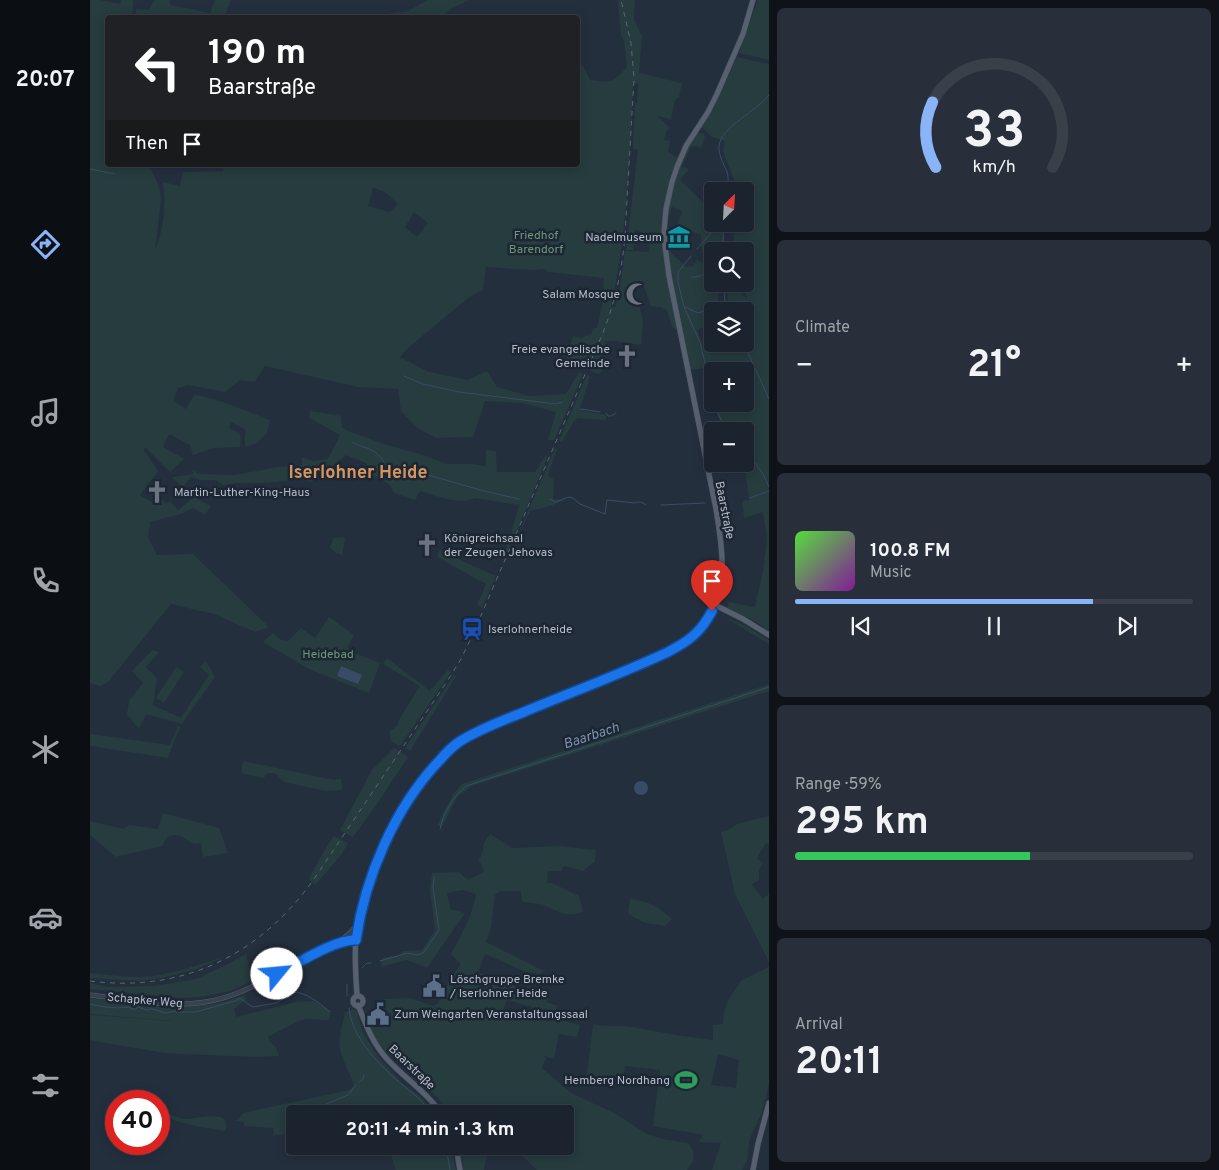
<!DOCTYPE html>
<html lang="en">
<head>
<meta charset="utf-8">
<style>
  :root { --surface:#1b232e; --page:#282f3a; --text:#f1f3f6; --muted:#a0a4aa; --line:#39404a; --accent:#8ab4f8 }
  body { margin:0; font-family:Overpass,sans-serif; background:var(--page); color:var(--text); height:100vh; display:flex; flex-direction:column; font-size:19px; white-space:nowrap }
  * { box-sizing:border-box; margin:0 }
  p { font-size:16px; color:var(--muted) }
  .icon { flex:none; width:28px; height:28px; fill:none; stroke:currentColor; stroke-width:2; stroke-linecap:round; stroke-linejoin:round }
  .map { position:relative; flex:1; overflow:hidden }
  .details { display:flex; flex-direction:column; gap:8px; padding:8px; background:#0f1319; width:450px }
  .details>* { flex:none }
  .banner { position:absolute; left:15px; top:15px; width:475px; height:152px; border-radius:5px; box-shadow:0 2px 12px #0003,0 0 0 1px var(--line); background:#202124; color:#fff; overflow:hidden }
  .needle { width:32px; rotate:24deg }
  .fabs { position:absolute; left:614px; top:182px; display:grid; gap:10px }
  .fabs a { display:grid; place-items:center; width:50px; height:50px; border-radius:5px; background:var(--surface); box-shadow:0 2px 12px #0003,0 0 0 1px var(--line); font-size:25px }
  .speed { position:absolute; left:15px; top:1090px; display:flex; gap:10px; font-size:25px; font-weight:700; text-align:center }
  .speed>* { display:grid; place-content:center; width:65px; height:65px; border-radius:50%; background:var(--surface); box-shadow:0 2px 12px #0003,0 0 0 1px var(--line); line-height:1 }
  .speed .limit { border:8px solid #d22; background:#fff; color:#111 }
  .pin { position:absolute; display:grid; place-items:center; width:42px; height:42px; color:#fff; margin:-51px -21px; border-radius:50% 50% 50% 0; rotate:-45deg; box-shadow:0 0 5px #0007 }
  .pin .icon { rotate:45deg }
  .me { position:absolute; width:55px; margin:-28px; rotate:62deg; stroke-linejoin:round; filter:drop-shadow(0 0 4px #0008) }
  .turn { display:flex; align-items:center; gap:18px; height:105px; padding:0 20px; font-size:22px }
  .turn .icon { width:65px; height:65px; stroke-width:2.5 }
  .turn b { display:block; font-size:35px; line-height:42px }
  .then { display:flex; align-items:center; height:48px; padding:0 20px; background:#0003; gap:10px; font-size:19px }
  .big { font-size:38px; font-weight:700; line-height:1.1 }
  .details .card { flex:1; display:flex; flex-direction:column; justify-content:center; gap:8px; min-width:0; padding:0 18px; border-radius:8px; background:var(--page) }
  .details .dial { align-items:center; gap:0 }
  .dial svg { height:130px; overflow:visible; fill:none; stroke:var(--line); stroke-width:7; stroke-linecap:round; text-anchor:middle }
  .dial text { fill:var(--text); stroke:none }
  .song { display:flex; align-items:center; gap:15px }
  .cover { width:60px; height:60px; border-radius:8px; background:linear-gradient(135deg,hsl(110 70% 55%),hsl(290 70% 35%)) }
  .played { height:5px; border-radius:2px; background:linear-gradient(90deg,var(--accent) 75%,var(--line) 75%) }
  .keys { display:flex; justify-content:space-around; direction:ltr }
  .heat { display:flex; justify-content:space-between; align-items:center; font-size:28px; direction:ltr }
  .charge { height:8px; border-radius:4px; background:linear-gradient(90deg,#34c759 59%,var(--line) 0) }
  .trip { position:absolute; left:196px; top:1105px; width:288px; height:50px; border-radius:5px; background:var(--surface); box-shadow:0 2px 12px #0003,0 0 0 1px var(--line); font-weight:700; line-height:50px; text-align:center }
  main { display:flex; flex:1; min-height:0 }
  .menu { display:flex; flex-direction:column; width:90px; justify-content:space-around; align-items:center; background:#0b0e12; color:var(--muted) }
  .menu .icon { width:35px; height:35px }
  .menu .active { color:var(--accent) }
  .menu b { font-size:22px; color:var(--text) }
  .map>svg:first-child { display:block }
  .green { fill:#263c3f; fill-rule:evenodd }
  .water { fill:#394c67 }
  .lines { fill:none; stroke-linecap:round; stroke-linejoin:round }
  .stream { stroke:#394c67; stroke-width:1 }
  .minor-casing { stroke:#565f6c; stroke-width:5 }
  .major-casing { stroke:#414a57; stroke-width:6 }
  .minor { stroke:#38414e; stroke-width:4 }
  .major { stroke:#56606e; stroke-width:5 }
  .rail { stroke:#5a6575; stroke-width:1; stroke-dasharray:5 5; stroke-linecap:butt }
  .route-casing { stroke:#114b97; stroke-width:12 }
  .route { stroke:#1a73e8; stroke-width:9 }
  .labels { text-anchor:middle; stroke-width:5; stroke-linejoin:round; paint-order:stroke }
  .park-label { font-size:12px; fill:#6b9a76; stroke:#1d2633 }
  .poi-label { font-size:12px; fill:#b4bcc9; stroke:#1d2633; text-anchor:start }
  .street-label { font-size:12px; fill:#b4bcc9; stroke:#1d2633 }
  .water-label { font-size:14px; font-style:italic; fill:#7c92b1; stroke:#1d2633 }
  .district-label { font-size:18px; font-weight:bold; fill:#d59563; stroke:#1d2633 }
</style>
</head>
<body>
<main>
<nav class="menu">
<b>20:07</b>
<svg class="icon active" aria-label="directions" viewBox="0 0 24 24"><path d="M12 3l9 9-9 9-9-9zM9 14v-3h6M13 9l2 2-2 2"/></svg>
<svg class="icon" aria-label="music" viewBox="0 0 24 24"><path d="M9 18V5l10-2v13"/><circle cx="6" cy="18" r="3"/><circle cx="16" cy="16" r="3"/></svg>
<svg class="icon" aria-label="phone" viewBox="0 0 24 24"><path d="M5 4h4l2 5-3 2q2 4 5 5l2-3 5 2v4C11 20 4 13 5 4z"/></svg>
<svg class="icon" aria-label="climate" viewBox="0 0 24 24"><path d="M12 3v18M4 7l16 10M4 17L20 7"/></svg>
<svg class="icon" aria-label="car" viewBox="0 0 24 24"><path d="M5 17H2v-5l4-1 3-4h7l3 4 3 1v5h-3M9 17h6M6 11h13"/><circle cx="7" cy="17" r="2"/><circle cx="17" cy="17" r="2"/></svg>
<svg class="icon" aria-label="filters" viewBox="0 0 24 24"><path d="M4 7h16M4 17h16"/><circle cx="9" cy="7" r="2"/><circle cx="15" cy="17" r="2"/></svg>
</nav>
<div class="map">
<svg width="679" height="1170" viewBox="0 0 679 1170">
  <rect width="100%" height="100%" fill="#242f3e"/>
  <g class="green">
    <path d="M0,0H10L30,4L31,0H43C44,7 42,11 42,17L18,18V165H59C65,177 71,187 71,200L65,250C74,229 76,205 73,182L90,186L93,172L133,171L134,165H488V64L493,66L500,80C522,83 522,83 537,67L534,41L531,35L528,0H545L544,20L552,36L549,73L592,83L589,97L585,100L581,119L567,116L579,127V130H577L574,140L580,141L578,152L588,158L577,188L581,189C587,169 595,150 607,133H613L615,136L613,144L610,148L605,146L601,147L592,166L599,169L590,180L613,202L622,193V224H634L633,251H622V284H628V304L630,309L617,313L622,324L607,330L614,348L628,344H655V311H642L638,303L637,284H645L657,299L654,284H655V251H647L644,240V224H655V191H643L644,180L633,151L635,141L622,137L612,127L630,95L647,57L679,64V631L665,621L637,608L639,602L665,607L673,571L677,539L673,512L654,518L652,501L659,500L655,470L641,472L640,465L655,464V459H656L655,457V431H637L630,422L623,404H655V371H622V403L615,373L617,368L600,370L588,330L582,327L577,310L570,307L561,306L552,281L535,293L549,305L553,321L551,345L526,341H515L514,367L509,374L499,370L507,348H505L496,369L475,362L483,336L491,338L501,334L503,328H507L513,301L514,278L458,272L455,269L444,270L396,267L393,290L378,298L318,348L310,357L339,372L378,380L397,371L407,387L439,396L476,394L489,372L493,374L464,440H458L466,412L432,403L395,401L383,437L346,438L327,428L311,411L308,389L268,387L175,366L165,382L150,380L135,392L98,385L88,388L83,401L96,409L104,395C129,398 157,412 180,420L177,433L167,443L155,447V435L156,430L141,422L139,428L150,433L151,441L150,447L124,448L103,455L100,445L79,434L73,447L94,459L80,472L55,447L54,450L68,471L50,495L58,500L68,504L72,500L77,503L80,501L88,510L104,497L121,506L115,515L103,508L91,514L60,522L58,537L67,555L103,554L179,627L165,632L124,614L81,604L18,682L10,686L0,683ZM548,83L547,102L545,104L543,149L548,150L536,250H543L545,229L560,238L559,252L535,251L529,295L526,302V307L521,306C537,234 540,159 543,84ZM283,187L296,193L308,204L300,212L278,206ZM582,207L592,211L587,226L611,235L612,253L620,260L617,265L607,260L603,266L596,267L579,251L577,221ZM324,212L338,223L327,237L315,227Z"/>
    <polygon points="65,0 80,0 80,5 120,13 125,0 141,0 135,15 142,16 141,18 46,17 46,9 58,10"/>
    <polygon points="338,0 380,0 362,8 352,17 274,17 318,11"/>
    <polygon points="668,0 679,0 679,60 649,53"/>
    <polygon points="497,375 500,377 490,408 494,411 516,415 516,420 488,418 484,421 472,442 469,441"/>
    <path d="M220,411L251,416L252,427L258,431L297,445L330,454L357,464H382L396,466V450L406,451L407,472H445L456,455L457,456L454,466L417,554L413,555L419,541L429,505L384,498C372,506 344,495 330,491L325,500L304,493L299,484L280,474L276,463L256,455L241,467L230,479L218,482L209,477L195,481L172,483H145L133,485L125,480H110L101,477L93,487L82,478C89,475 95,476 103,474V470L108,474L145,475L188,467L212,465V457L223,461L238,459L250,435L219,418Z"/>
    <polygon points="465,448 467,449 458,475 464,480 463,499 475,500 460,506 440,511 426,540"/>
    <polygon points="254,537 255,539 252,555 245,552 240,547 244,538"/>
    <polygon points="350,549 370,560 406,576 392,608 387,605 396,584 347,557"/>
    <polygon points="633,616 658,627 679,640 679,644"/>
    <polygon points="239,617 264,635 258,647 262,652 290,663 279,693 219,669 173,642 183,633 191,640 198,641 211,628 225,638"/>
    <polygon points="63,650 69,652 56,667 67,678 63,705 91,718 119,675 110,667 116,661 125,677 98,715 92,724 56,714 49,729 37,714 39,701 53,683 42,671"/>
    <polygon points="297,658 340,691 358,670 361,672 310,746 301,741 299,732 307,726 310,718 330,686 293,664"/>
    <polygon points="86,667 94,672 74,703 66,698"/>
    <polygon points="364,675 366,676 320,751 315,748"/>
    <polygon points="679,684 679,691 382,786 367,797 352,827 347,825 364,793 372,784"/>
    <polygon points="86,726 91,727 84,741 78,758 0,746 0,734 80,745 87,728"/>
    <polygon points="304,748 318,757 287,804 263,837 250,830 282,770"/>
    <polygon points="153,761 244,780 251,779 252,790 236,791 194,782 185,773 177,773 174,778 151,773"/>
    <path d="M73,813L129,828L138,853L113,857L111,843C108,844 105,844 102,843C91,838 91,832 77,837L72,846L26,857L0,835V821L33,829L39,825L68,829Z"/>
    <polygon points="679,816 679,844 676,843 667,858 673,863 669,871 669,880 662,884 673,899 679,894 679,962 645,894 631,832 640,829 647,824"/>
    <path d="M400,834L422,848L468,846L506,850L505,861L493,871L474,866L471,871H458L457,883H462L489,896L493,911C478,919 467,911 453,905C447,903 439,903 432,902L431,891H411L405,895L401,928L396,942L454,971L450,974L436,972L395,954L388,972L420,985L460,994L457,1002L467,1006L463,1018L490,1025L487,1037L469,1034L464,1059L451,1055L456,1058L452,1068L481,1093L526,1114L555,1133L572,1139L598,1143L603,1150L604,1160L597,1170H447L433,1157L414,1146H475V1114H359L346,1096L304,1059L289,1045L280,1027L299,1021L293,999L320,998L343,1006L348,1003L361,978L371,964L361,954C372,934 382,916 386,894L372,890L357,893L360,909L375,913L337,968L317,960L291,967L292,958L309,955L313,951L332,950L345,930L340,890L342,873L369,872L378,880L394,872L389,859L392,854L394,843ZM417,1000L442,1007L439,1018L413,1010Z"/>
    <polygon points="244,836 258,843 252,854 225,885 219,879 234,851"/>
    <path d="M540,899C557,900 570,908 582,919L575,926L556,923L538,914Z"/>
    <polygon points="156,954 162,981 140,991 110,997 89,998 0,989 0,983 17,987 65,986 106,979 138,964"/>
    <path d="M134,957L106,969L76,977L51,981L0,978V973C17,975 34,977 51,977C79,976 107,965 134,957Z"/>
    <path d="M679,967V1084L672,1113L660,1138L658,1149V1158L652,1170H622L631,1143L609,1142L613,1135L563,1126L570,1070L535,1066L532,1087L496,1083L503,1024C516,1027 529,1025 542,1027C569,1032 596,1037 623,1040V1025L633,1024L634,1011L640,997L652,980ZM628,1054L649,1060L646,1088L621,1085Z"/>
    <polygon points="155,995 156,999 144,1009 146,1017 206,1002 223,1001 241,1011 238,1020 215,1019 206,1022 178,1037 180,1042 186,1047 189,1056 167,1057 93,1054 74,1053 0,1040 0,1015 81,1021 83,1021 0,1014 0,998 80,1008 124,1004 140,1000"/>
    <path d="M266,1009L273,1033L289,1058L311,1082L333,1099L348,1114H272V1113L205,1114V1134L184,1135L183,1128L154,1126V1122L146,1121L153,1113L259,1090L264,1086C261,1073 252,1062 250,1048C248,1036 253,1024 255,1012Z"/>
    <path d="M70,1108C78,1113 86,1118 95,1119C105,1119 127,1113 134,1119C137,1122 136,1127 136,1131L105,1126L69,1116V1110Z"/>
    <polygon points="298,1146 361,1146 366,1170 306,1170"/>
    <polygon points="372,1146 398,1146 394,1170 373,1170"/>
  </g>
  <g class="water">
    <polygon points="251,666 272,675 268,684 247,676"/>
    <circle cx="551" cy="788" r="7"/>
  </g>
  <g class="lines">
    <g class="stream">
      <polyline points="0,169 25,174"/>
      <path d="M637,191C638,184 639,179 637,172C634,164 628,155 629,146C631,127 667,111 679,95"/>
      <polyline points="607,249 629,224"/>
      <polyline points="633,251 634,224"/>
      <polyline points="601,256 588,272 588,282 594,307 610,342 615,363"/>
      <polyline points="602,277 606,277 607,276 611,276 618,272"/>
      <path d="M634,284C634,294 634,302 639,311"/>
      <polyline points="595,307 608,313 629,306"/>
      <polyline points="654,344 679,399"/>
      <polyline points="616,371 622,396"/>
      <polyline points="314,376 333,384 369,392 466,404 473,402"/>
      <polyline points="624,404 633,424 640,431"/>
      <polyline points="491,409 510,412"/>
      <polyline points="516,413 518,416 521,416 526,413"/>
      <path d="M262,442C267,445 271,446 277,448C288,452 294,461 299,471L313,470L324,471L394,491L429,499"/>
      <polyline points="655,449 673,474 679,487"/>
      <polyline points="660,498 679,491"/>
      <path d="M459,499L466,502L478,497L483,498L490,504L515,514L517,500L544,503C549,501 552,502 556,505"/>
      <polyline points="571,505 615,503"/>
      <path d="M350,829C353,813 364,796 376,786L679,687"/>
      <polyline points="290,961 318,953 327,955 333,953 343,939 349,930 343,887 344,877"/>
      <polyline points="272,968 277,963 281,963"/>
      <polyline points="257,996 257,984"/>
      <path d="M0,1004C11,1007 28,1009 39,1007L42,1009H46L48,1007L57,1010C64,1007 69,1012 76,1013C78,1013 83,1011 84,1011L86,1012H106L145,1001L150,998L158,1004L163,1007L186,1003L203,993L207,992L218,996L229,1003L240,1012"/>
      <path d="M259,1008C262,1039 291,1067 314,1086C324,1095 335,1102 341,1114"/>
      <polyline points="269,1082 273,1079 274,1075"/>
      <polyline points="234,1105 258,1095 266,1085"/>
      <polyline points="356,1146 360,1170"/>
    </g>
    <defs>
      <g id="minor">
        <polyline points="250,941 260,933 268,924"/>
        <path d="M0,995C36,999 79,1008 115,1002C143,998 168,984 193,971C211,961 229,952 247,943L259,940H266"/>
      </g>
      <g id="major">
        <polyline points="625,605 653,619 679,635"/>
        <path d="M267,996C266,976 264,957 266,938C275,872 314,787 367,744C374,739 382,735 390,730L565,658C579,652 595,645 606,634C641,599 633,553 626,509L579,276L575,246L574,232L576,209L582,182L587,167L596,146L618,112L627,94L653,34L663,0"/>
        <circle cx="268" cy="1001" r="5"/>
        <path d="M268,1005C276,1025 283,1044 297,1059C315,1079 336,1091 352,1114"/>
        <polyline points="366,1146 370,1170"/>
        <polyline points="663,1170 668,1144 679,1103"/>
      </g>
    </defs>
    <use href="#minor" class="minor-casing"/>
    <use href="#major" class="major-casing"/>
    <use href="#minor" class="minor"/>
    <use href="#major" class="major"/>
    <path class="rail" d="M0,981C93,993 170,955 224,879L358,680L371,659L383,634L512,335C525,303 532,271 535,236L544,78L541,43L531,0"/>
  </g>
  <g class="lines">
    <defs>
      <path id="route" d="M187,974C207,964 245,939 266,940C275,877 305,807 350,760C355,754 362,747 369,742C389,729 412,721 434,712C482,692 531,674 578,652C599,641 611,632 622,611"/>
    </defs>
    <use href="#route" class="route-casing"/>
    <use href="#route" class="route"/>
  </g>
  <defs>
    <symbol id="museum-bare" viewBox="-9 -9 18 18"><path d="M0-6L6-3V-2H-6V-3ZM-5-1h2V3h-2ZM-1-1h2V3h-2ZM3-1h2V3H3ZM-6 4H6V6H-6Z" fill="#0f9aa8" stroke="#1d2633" stroke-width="2.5" paint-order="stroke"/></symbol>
    <symbol id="mosque-bare" viewBox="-9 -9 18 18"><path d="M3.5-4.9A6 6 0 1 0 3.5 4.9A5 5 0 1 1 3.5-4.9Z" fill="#6b7280" stroke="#1d2633" stroke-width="2.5" paint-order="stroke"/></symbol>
    <symbol id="church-bare" viewBox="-9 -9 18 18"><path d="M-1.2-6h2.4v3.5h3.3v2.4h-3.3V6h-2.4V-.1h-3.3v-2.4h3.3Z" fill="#6b7280" stroke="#1d2633" stroke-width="2.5" paint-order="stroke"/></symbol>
    <symbol id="station-bare" viewBox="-9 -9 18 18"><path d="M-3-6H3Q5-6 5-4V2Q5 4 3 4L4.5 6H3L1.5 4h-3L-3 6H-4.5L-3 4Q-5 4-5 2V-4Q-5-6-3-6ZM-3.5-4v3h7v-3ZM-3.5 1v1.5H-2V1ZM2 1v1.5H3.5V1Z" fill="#1a4fb4" stroke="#1d2633" stroke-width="2.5" paint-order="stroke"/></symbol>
    <symbol id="civic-bare" viewBox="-9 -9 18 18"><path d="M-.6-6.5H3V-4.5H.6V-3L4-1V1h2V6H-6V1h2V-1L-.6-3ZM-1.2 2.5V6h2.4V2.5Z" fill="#5c6f8a" stroke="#1d2633" stroke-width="2.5" paint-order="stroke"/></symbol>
    <symbol id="stadium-bare" viewBox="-9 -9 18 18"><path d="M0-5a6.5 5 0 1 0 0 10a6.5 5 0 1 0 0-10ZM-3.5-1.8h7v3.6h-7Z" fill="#2e9e5b" stroke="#1d2633" stroke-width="2.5" paint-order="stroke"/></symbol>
  </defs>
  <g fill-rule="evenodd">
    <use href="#museum-bare" x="573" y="221" width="32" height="32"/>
    <use href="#mosque-bare" x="531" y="278" width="32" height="32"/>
    <use href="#church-bare" x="521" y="340" width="32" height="32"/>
    <use href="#church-bare" x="51" y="476" width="32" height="32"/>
    <use href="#church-bare" x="321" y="529" width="32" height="32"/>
    <use href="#station-bare" x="366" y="613" width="32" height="32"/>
    <use href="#civic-bare" x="328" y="970" width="32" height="32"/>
    <use href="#civic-bare" x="272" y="998" width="32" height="32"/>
    <use href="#stadium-bare" x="580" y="1064" width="32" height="32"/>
  </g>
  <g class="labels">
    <g class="park-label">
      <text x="446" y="239">Friedhof<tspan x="446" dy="14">Barendorf</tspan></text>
      <text x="238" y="658">Heidebad</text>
    </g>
    <g class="poi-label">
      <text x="572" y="241" text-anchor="end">Nadelmuseum</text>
      <text x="530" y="298" text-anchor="end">Salam Mosque</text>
      <text x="520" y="353" text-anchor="end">Freie evangelische<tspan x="520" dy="14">Gemeinde</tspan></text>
      <text x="84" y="496">Martin-Luther-King-Haus</text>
      <text x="354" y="542">Königreichsaal<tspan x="354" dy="14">der Zeugen Jehovas</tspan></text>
      <text x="398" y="633">Iserlohnerheide</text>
      <text x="360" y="983">Löschgruppe Bremke<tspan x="360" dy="14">/ Iserlohner Heide</tspan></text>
      <text x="304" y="1018">Zum Weingarten Veranstaltungssaal</text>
      <text x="580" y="1084" text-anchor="end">Hemberg Nordhang</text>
    </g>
    <g class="street-label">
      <text transform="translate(635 510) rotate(79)" y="4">Baarstraße</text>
      <text transform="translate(55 1000) rotate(5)" y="4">Schapker Weg</text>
      <text transform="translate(322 1067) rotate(44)" y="4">Baarstraße</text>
    </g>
    <g class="water-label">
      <text transform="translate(501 735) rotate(-18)" y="5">Baarbach</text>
    </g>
    <g class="district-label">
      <text x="268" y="478">Iserlohner Heide</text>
    </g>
  </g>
</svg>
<div class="fabs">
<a><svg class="needle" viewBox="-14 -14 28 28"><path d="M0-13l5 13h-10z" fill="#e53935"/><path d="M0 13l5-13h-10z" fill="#a0a4aa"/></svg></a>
<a><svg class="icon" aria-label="search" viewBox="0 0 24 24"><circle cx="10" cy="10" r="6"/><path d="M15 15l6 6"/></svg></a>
<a><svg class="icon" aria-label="layers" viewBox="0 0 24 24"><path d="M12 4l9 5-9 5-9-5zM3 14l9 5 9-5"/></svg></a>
<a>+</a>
<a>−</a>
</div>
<div class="speed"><div class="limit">40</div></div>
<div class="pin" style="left:622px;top:611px;background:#d93025"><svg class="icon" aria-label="arrive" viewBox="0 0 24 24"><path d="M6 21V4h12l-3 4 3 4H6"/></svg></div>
<svg class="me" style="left:187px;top:974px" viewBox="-20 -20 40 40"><circle r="19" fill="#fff"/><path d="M0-13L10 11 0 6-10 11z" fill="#1a73e8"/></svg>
<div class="trip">20:11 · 4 min · 1.3 km</div>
<div class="banner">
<div class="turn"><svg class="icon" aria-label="left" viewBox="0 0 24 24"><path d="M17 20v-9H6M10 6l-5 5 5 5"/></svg><div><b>190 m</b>Baarstraße</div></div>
<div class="then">Then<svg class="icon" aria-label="arrive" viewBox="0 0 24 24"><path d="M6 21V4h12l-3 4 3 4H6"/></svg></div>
</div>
</div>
<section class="details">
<div class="card dial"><svg viewBox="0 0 100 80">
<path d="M14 69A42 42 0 1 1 86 69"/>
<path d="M14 69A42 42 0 0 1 12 29" stroke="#8ab4f8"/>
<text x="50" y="56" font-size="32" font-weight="700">33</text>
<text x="50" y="72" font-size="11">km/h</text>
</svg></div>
<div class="card"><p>Climate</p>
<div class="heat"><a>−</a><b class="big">21°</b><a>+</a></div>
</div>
<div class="card">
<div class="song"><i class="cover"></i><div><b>100.8 FM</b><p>Music</p></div></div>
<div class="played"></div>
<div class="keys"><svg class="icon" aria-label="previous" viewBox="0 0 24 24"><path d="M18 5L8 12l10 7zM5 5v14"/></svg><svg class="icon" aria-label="pause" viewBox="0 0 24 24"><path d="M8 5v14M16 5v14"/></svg><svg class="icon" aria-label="next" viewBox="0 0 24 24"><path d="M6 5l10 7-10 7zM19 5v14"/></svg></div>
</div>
<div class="card"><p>Range · 59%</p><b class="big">295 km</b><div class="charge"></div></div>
<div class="card"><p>Arrival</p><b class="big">20:11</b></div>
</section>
</main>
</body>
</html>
